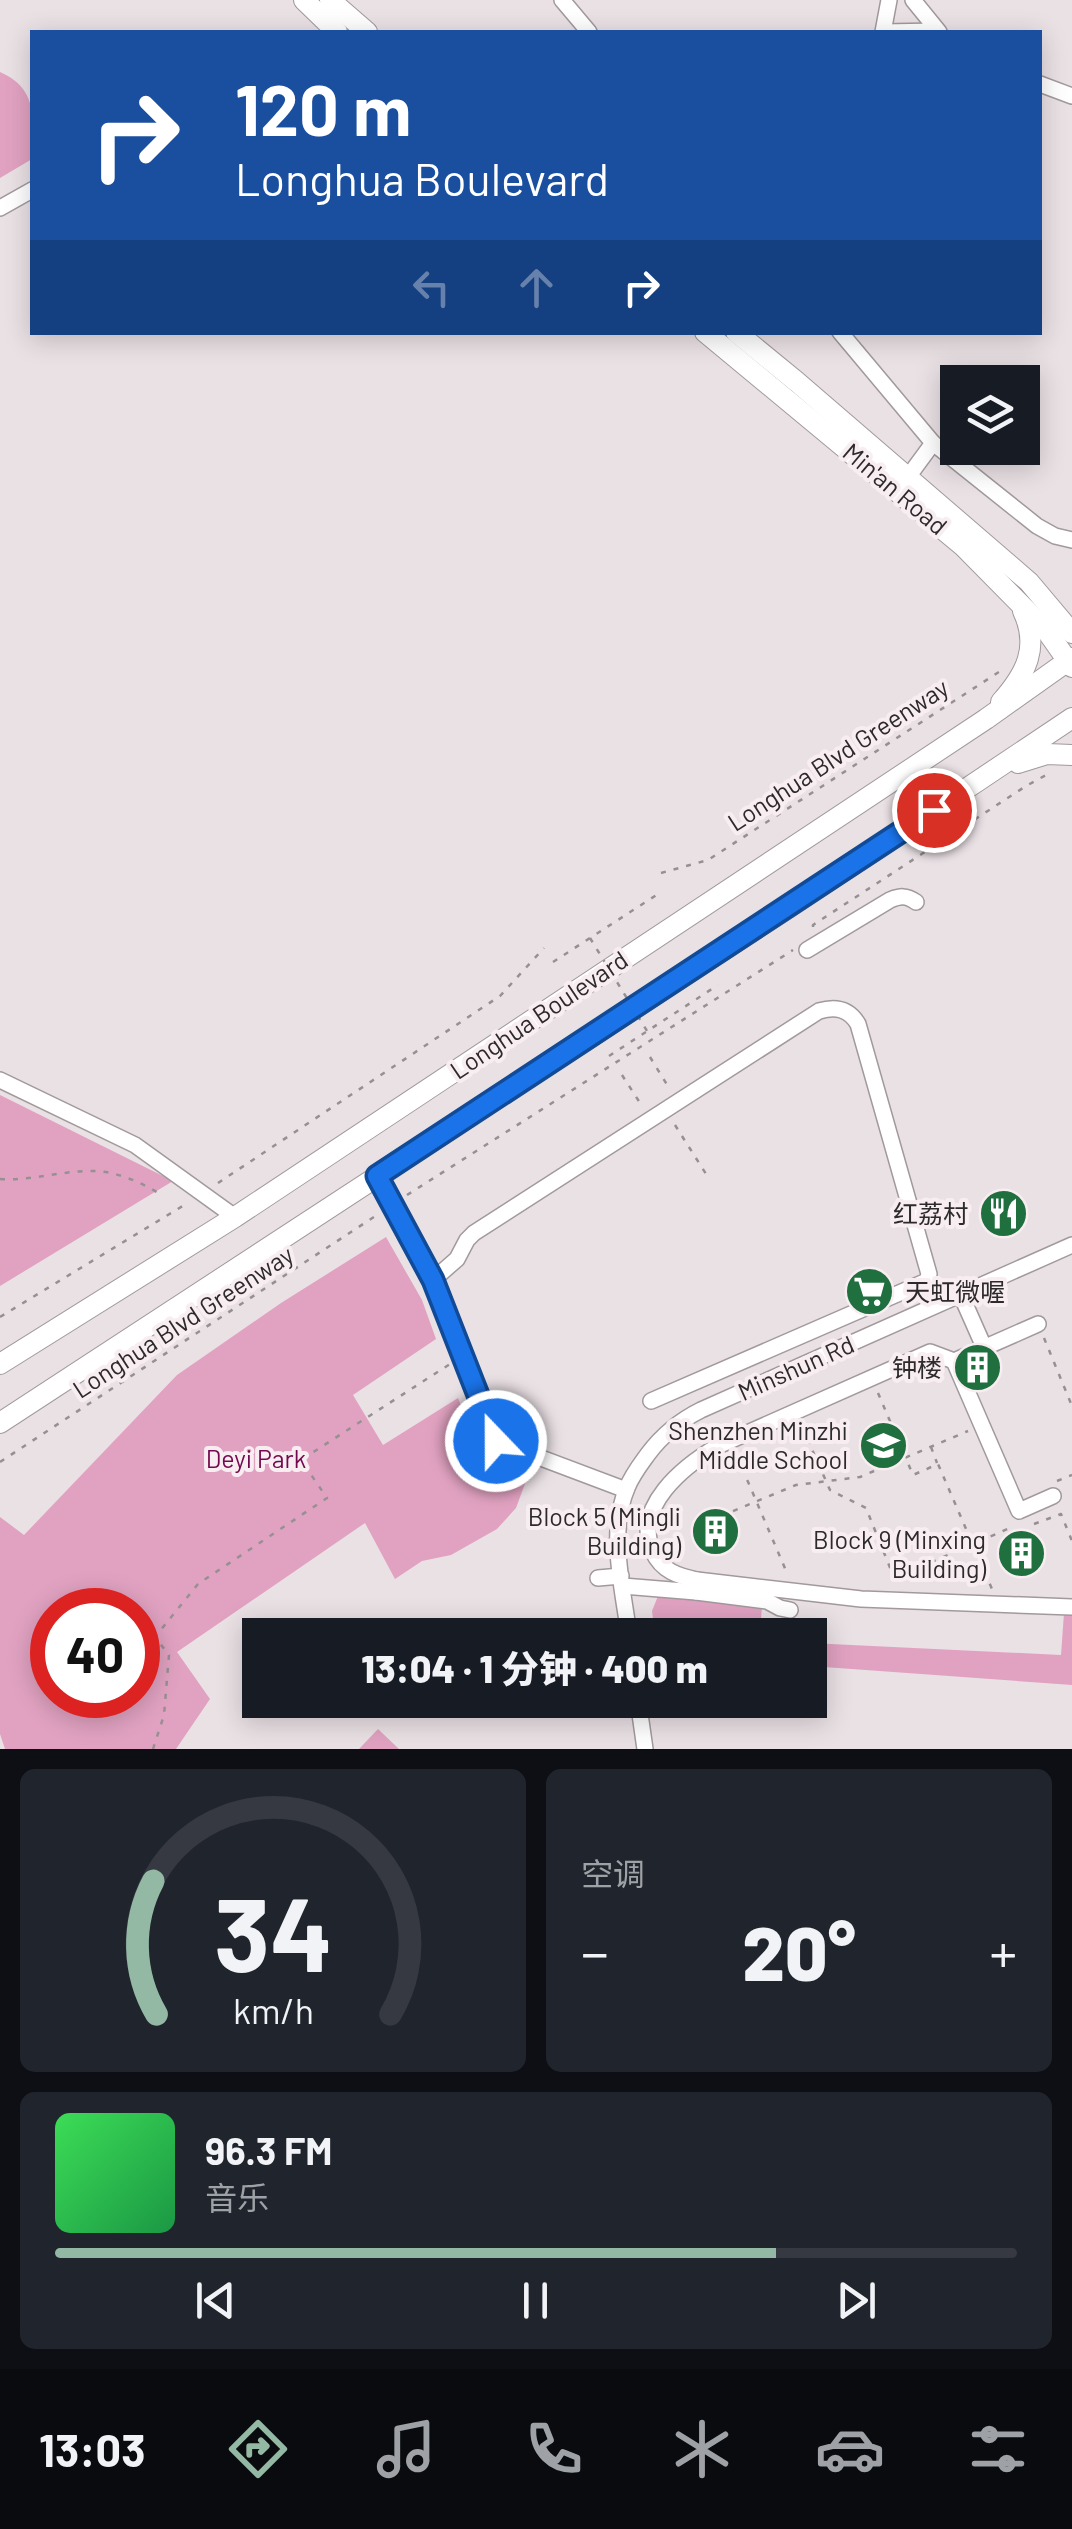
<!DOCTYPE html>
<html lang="zh">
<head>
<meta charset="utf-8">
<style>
  :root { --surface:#171b24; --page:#20242c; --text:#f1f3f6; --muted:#9ea1a6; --line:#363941; --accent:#93b8a4 }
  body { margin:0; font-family:Barlow,"Noto Sans SC",sans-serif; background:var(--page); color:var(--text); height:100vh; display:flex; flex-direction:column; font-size:38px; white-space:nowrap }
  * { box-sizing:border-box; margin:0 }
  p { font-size:32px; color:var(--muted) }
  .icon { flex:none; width:55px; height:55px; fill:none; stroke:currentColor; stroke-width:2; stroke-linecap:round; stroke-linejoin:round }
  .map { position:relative; height:1749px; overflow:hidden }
  .drawer { display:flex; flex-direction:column; gap:20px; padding:20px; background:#0d0f14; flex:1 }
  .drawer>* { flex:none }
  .guide { position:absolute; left:30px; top:30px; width:1012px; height:305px; border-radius:0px; box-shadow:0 5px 25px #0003; background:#1a4fa0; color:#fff; overflow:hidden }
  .fabs { position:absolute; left:940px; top:365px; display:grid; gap:20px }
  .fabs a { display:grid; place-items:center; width:100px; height:100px; border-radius:0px; background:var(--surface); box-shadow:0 5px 25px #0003; font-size:50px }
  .speed { position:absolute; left:30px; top:1588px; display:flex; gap:20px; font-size:50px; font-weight:700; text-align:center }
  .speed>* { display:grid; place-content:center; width:130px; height:130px; border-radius:50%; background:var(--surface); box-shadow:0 5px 25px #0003; line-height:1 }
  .speed .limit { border:15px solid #d22; background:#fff; color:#111 }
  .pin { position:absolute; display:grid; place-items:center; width:85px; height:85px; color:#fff; margin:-42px; border:5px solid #fff; border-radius:50%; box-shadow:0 2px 10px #0007 }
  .me { position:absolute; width:110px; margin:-55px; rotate:338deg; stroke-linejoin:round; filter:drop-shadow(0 0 8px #0008) }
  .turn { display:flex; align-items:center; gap:35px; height:210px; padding:0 40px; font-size:45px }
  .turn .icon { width:130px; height:130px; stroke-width:2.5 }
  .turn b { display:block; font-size:70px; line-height:85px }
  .lanes { display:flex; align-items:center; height:95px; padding:0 40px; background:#0003; justify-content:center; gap:50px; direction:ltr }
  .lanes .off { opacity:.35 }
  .big { font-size:75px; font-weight:800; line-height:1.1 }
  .drawer .widget { flex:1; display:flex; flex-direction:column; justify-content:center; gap:15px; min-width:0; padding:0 35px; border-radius:15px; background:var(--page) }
  .drawer .dial { align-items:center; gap:0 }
  .dial svg { height:260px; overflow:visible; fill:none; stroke:var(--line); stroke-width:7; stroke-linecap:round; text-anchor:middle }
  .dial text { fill:var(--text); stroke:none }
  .song { display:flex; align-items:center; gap:30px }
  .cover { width:120px; height:120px; border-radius:15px; background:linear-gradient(135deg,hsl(130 70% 55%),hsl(140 70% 35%)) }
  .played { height:10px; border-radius:5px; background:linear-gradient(90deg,var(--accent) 75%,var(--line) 75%) }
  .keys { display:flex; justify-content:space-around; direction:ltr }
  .heat { display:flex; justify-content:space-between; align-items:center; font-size:55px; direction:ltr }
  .drawer .tiles { flex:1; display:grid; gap:20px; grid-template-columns:1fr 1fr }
  .widget:last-child { grid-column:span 2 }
  .trip { position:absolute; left:242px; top:1618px; width:585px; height:100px; border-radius:0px; background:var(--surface); box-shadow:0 5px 25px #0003; font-weight:800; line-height:100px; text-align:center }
  .tab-bar { display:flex; height:160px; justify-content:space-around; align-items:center; background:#090b0e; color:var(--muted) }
  .tab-bar .icon { width:70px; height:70px }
  .tab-bar .current { color:var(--accent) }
  .tab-bar b { font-size:45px; color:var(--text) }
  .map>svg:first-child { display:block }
  .green { fill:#e1a2c1; fill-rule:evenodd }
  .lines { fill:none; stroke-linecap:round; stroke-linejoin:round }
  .minor-casing { stroke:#a2999d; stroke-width:18 }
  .major-casing { stroke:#a2999d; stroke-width:22 }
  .path { stroke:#979093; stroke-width:2.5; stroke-dasharray:5 8; stroke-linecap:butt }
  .minor { stroke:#fff; stroke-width:15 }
  .major { stroke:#fff; stroke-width:20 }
  .path-bridge { stroke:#979093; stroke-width:2.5; stroke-dasharray:5 8; stroke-linecap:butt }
  .route-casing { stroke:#114b97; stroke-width:25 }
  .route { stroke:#1a73e8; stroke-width:18 }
  .labels { text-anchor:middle; stroke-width:8; stroke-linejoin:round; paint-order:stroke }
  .street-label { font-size:25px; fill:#2d2a2b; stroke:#f8eef2 }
  .poi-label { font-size:25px; fill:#2d2a2b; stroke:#f8eef2; text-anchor:end }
  .park-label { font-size:25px; fill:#74084e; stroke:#f8eef2 }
</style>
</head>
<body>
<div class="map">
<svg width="1072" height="1749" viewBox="0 0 1072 1749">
  <rect width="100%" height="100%" fill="#eae1e5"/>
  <g class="green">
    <path d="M0,72C40,89 33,123 32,159L0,178Z"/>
    <polygon points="0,1095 173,1181 0,1286"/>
    <path d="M386,1237L422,1300L436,1339L353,1395L383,1445L458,1398L485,1464L500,1474L526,1481L516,1508L497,1529L451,1555L422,1561L395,1579L365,1523L177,1652L210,1699L176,1749H5L0,1734V1517L24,1535L177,1375L281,1303ZM138,1610V1695H52V1610Z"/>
    <polygon points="658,1596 762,1605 760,1635 655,1635 652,1611"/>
    <polygon points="1064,1613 1072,1614 1072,1685 810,1666 810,1643 1061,1655"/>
    <polygon points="378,1729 399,1749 359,1749"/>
  </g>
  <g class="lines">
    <defs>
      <g id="minor">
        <polyline points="562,0 589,32"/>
        <polyline points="913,0 939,32"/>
        <polyline points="883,32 889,0"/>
        <polyline points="884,32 937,31"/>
        <polyline points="1040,84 1072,96"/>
        <polyline points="0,208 32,190"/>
        <polyline points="840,332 933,443 908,477"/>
        <polyline points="933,443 1037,526 1055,536 1072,540"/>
        <path d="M807,950L890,900C900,896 906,895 916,902"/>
        <polyline points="0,1080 135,1145 235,1217"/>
        <polyline points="377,1176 433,1280 496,1441 626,1490"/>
        <path d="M433,1280L457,1259L467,1240L474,1233L819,1011C836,1006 849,1009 858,1024L929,1274L927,1281L651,1401"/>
        <polyline points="961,1295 984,1347"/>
        <path d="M1038,1324L954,1361L930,1352L718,1446C684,1466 632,1507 653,1552C662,1571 678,1576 697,1580L861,1599L1072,1607"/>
        <polyline points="954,1361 1019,1511 1053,1496"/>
        <polyline points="598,1578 621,1576"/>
        <polyline points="697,1580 696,1592 767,1601 780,1608 790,1610"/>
        <polyline points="623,1586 696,1592"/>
        <path d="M629,1635C623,1588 608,1533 627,1488C632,1475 640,1465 648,1454C663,1434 679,1421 701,1410L1072,1245"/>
        <polyline points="638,1700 645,1749"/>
      </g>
      <g id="major">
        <polyline points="304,0 337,32"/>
        <polyline points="330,0 367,32"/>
        <polyline points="705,332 963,546 1046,630 1072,667"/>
        <polyline points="736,332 797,382 1029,582 1072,633"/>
        <path d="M1001,702C1026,674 1040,647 1023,611"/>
        <polyline points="1018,763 1047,754 1072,755"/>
        <polyline points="0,1364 235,1217 986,719 1072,658"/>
        <polyline points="0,1423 791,906 1072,718"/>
      </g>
    </defs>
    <use href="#minor" class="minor-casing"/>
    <use href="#major" class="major-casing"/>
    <g class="path">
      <polyline points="661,873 708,860 1002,670"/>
      <polyline points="813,927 813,925 1026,786 1048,774"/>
      <polyline points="553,962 658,894"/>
      <polyline points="609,1056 718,985"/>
      <polyline points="650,1057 669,1088"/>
      <polyline points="622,1075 642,1106"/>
      <polyline points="675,1125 706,1174"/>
      <path d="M0,1179C32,1181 64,1170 95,1171C119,1172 142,1183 162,1195"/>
      <polyline points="218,1183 500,996 544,948"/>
      <polyline points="407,1195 793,950"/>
      <polyline points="0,1317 186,1204"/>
      <polyline points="1044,1338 1072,1406"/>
      <polyline points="878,1393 913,1475 938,1464 992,1589"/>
      <polyline points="802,1427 830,1490 866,1508 897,1585"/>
      <polyline points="931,1447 937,1463"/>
      <polyline points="737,1456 787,1573"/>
      <polyline points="0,1462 380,1213"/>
      <polyline points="1057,1481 1072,1475"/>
      <polyline points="721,1516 796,1485 860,1477 968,1431"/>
      <polyline points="1034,1524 1061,1514 1072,1541"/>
      <polyline points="894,1574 918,1568 1012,1527"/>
      <polyline points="153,1749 164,1715 169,1655 155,1637 198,1584 327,1498 301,1460 450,1364"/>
    </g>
    <use href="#minor" class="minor"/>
    <use href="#major" class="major"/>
    <polyline class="path-bridge" points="590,938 647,1031"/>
  </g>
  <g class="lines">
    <defs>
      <polyline id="route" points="496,1441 433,1280 377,1176 934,810"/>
    </defs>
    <use href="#route" class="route-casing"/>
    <use href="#route" class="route"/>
  </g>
  <defs>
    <symbol id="restaurant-disc" viewBox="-11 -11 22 22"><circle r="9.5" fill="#206f3f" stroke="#f8eef2"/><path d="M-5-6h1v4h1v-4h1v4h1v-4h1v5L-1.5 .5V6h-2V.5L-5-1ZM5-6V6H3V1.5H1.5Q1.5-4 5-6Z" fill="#fff"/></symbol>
    <symbol id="supermarket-disc" viewBox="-11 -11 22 22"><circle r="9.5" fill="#206f3f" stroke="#f8eef2"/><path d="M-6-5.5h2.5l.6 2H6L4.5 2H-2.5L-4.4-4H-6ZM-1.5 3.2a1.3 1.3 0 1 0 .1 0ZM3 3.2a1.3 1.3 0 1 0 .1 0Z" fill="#fff"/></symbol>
    <symbol id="building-disc" viewBox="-11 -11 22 22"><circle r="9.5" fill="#206f3f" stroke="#f8eef2"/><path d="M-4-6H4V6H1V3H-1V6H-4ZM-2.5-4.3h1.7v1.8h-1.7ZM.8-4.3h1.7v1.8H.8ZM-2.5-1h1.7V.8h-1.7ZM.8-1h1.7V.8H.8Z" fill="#fff"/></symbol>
    <symbol id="school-disc" viewBox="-11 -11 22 22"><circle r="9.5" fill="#206f3f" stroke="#f8eef2"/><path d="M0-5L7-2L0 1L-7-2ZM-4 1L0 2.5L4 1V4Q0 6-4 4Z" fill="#fff"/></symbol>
  </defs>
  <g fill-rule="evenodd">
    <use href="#restaurant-disc" x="976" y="1186" width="55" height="55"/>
    <use href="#supermarket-disc" x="842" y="1264" width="55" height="55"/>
    <use href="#building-disc" x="950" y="1340" width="55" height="55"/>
    <use href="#school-disc" x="856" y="1418" width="55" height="55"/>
    <use href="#building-disc" x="688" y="1504" width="55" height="55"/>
    <use href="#building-disc" x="994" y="1526" width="55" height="55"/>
  </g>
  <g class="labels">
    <g class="street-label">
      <text transform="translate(895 489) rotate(40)" y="9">Min'an Road</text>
      <text transform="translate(838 755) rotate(-33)" y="9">Longhua Blvd Greenway</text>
      <text transform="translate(539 1015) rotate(-34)" y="9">Longhua Boulevard</text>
      <text transform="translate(183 1322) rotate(-33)" y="9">Longhua Blvd Greenway</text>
      <text transform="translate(796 1368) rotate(-24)" y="9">Minshun Rd</text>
    </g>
    <g class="poi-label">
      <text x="968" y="1223">红荔村</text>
      <text x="905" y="1301" text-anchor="start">天虹微喔</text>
      <text x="942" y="1377">钟楼</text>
      <text x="848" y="1440">Shenzhen Minzhi<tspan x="848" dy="29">Middle School</tspan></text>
      <text x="681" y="1526">Block 5 (Mingli<tspan x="681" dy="29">Building)</tspan></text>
      <text x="986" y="1549">Block 9 (Minxing<tspan x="986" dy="29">Building)</tspan></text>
    </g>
    <g class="park-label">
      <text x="256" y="1468">Deyi Park</text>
    </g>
  </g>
</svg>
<div class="fabs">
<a><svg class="icon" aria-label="layers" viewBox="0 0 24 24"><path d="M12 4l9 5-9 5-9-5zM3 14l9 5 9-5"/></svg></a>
</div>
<div class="speed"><div class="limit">40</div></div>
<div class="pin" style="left:934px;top:810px;background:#d93025"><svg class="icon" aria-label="arrive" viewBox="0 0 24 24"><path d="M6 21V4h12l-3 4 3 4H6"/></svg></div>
<svg class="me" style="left:496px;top:1441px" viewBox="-20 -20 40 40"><circle r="17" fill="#1a73e8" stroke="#fff" stroke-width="3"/><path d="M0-11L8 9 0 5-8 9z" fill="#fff"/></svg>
<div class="trip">13:04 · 1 分钟 · 400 m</div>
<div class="guide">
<div class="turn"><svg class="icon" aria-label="right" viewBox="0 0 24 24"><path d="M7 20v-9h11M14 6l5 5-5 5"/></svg><div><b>120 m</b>Longhua Boulevard</div></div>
<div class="lanes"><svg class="icon off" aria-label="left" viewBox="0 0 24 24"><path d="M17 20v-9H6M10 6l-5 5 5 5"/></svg><svg class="icon off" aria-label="ahead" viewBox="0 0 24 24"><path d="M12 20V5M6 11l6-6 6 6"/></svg><svg class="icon" aria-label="right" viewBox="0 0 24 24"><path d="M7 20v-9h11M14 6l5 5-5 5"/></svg></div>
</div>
</div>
<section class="drawer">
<div class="tiles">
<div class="widget dial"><svg viewBox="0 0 100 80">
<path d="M14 69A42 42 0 1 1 86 69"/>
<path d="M14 69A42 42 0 0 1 13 28" stroke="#93b8a4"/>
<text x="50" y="56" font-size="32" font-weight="700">34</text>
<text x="50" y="72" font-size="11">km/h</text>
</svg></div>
<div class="widget"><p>空调</p>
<div class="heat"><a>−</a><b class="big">20°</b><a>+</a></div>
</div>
<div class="widget">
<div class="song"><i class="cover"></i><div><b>96.3 FM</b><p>音乐</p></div></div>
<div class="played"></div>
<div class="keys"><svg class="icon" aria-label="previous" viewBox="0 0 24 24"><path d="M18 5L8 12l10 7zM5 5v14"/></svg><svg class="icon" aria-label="pause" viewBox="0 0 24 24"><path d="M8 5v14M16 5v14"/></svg><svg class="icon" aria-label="next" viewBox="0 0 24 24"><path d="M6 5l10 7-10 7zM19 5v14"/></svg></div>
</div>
</div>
</section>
<nav class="tab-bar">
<b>13:03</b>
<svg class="icon current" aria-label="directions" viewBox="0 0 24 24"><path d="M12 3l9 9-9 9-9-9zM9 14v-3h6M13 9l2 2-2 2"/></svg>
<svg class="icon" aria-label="music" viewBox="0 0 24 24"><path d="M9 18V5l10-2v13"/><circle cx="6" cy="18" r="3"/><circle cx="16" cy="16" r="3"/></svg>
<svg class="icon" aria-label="phone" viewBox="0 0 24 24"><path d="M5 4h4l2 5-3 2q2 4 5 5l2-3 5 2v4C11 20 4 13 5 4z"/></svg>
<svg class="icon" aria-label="climate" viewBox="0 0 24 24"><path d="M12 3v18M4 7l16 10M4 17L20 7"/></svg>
<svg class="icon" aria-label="car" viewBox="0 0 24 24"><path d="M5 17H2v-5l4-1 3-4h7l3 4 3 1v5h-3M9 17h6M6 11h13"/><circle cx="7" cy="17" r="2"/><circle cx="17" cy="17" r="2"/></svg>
<svg class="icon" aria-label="filters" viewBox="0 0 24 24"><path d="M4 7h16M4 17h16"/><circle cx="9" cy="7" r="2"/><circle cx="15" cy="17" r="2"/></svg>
</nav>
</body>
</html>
